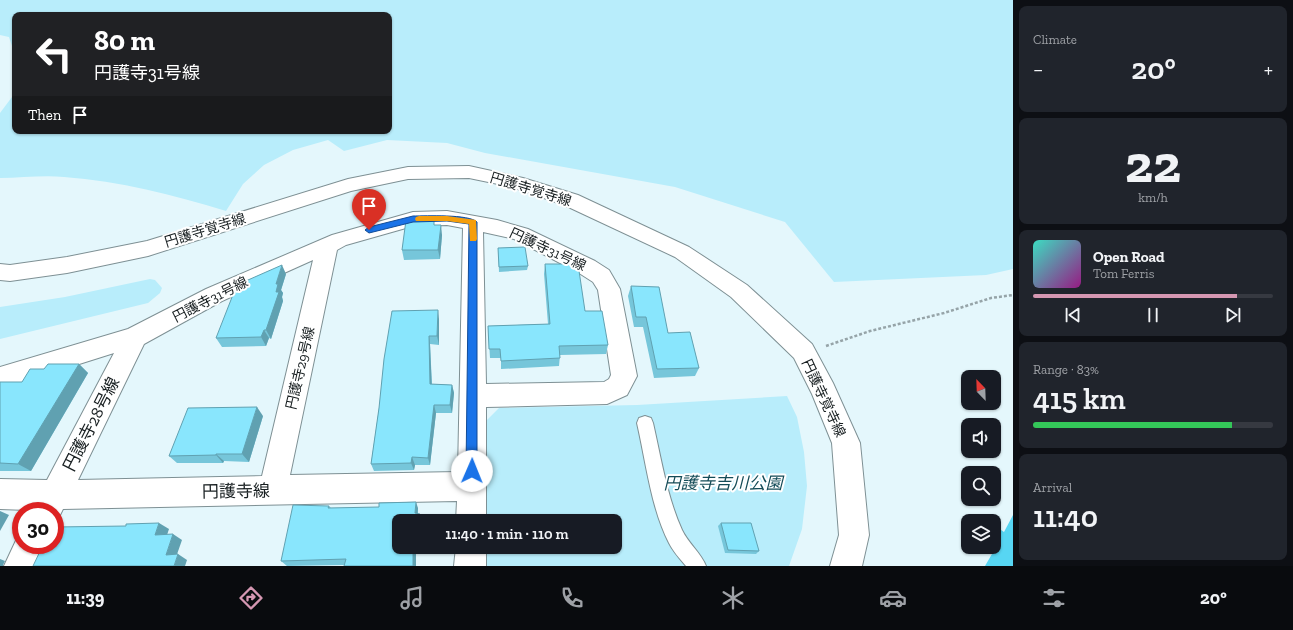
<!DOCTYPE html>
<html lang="en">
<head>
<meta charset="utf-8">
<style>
  :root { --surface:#171b24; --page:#20242c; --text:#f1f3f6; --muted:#9ea1a6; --line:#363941; --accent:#d597b2 }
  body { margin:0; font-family:"Zilla Slab","Noto Sans JP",serif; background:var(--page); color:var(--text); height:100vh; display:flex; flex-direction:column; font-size:15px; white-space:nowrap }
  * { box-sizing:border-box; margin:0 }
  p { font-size:13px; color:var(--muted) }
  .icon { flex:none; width:22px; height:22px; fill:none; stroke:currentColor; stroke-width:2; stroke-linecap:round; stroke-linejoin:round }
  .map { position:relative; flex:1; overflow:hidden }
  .details { display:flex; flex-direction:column; gap:6px; padding:6px; background:#0d0f14; width:280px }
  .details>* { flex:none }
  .top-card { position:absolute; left:12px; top:12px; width:380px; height:122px; border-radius:8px; box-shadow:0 1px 3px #0004; background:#202124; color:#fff; overflow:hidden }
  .needle { width:26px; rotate:337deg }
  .fabs { position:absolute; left:961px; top:370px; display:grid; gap:8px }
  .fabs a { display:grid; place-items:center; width:40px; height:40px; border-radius:8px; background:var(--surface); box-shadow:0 1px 3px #0004; font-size:20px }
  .speed { position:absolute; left:12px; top:502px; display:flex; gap:8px; font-size:20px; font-weight:700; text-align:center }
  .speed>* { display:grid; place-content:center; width:52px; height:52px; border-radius:50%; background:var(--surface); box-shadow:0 1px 3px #0004; line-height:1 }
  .speed .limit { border:6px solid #d22; background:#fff; color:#111 }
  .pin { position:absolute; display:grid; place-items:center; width:34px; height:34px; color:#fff; margin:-41px -17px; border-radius:50% 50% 50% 0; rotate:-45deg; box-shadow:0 0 4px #0007 }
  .pin .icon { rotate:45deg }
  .me { position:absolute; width:44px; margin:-22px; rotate:1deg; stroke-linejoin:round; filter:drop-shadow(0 0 3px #0008) }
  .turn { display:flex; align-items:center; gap:14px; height:84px; padding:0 16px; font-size:18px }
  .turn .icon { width:52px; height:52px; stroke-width:2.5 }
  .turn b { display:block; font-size:28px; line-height:34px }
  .then { display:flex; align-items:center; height:38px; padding:0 16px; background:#0003; gap:8px; font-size:15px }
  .big { font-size:30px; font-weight:600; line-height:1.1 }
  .details .card { flex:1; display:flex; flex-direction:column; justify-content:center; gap:6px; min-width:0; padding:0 14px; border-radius:8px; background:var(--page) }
  .details .dial { align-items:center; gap:0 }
  .dial b { font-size:52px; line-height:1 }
  .song { display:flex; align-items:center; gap:12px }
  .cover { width:48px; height:48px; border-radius:6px; background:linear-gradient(135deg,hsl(170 70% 55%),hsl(310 70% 35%)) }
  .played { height:4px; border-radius:2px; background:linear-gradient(90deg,var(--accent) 85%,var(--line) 85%) }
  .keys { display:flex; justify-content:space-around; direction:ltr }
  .heat { display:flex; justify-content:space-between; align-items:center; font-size:22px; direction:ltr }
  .charge { height:6px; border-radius:3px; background:linear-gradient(90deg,#34c759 83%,var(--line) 0) }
  .trip { position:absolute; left:392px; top:514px; width:230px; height:40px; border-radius:8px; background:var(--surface); box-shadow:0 1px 3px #0004; font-weight:600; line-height:40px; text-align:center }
  .dock { display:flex; height:64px; justify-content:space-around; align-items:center; background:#090b0e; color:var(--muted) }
  .dock .icon { width:28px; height:28px }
  .dock .selected { color:var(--accent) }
  .dock b { font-size:18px; color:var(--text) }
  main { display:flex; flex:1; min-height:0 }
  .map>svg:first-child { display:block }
  .green { fill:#b8edfb }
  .water { fill:#57d6f3 }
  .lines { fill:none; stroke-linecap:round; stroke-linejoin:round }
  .lane-casing { stroke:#7e9094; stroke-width:2 }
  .street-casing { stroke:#7e9094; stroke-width:2 }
  .secondary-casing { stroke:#7e9094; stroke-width:2 }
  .path { stroke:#96a4a8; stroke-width:2.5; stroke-dasharray:3 2; stroke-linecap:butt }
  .lane { fill:#fff; fill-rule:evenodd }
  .street { fill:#fff; fill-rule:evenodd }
  .secondary { fill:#fff; fill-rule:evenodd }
  .wall { fill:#76c6da }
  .shaded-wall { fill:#60a1b1 }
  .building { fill:#89e6fd; stroke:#60a1b1 }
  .route { fill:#1a73e8; stroke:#114b97 }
  .slow { fill:#f59e0b }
  .labels { text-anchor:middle; stroke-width:4; stroke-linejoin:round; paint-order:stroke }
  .street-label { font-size:14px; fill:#171e20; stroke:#fff }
  .near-street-label { font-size:17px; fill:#171e20; stroke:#fff }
  .near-park-label { font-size:17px; font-style:italic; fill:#144c58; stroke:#fff }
</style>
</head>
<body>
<main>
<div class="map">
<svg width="1013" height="566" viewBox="0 0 1013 566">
  <rect width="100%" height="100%" fill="#e4f7fc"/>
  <g class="green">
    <path d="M0,0H1013V269L986,275L834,282L785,222L675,187L485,153L447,143L387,140L344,151L328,140L293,150L264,165L243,184L226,211C173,195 120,181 64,177C43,175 21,178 0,178V113L15,93V131H389V15H15V49L12,46L9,37L0,35Z"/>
    <polygon points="150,279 155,280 162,288 160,293 148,303 0,339 0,307 65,297"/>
    <polygon points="787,396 797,417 804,452 807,486 802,529 789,566 480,566 480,547 615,547 615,521 480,521 482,425 499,408 637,405"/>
  </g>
  <polygon class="water" points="1013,515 1013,566 985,566 996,547 994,525 1004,532"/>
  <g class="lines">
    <defs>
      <path id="lane" d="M645,416L651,418L653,423C661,458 667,497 682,530C688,543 701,553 706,566H686C680,559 673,551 669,543C651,508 646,462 637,423L639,418Z"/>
      <g id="street">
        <path d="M447,211L497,220L528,229L595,261L609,270L620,289L637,376L627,395L607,404L486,407V521H456L457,501L63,509L57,521L55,522V511L0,509V479L47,480L114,353L0,389V367L128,329L206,289L332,235L413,212ZM447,225L463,228L458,472L290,475L337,250L346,245L413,226ZM483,232L514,239L579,273L593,282L598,290L611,375L609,379L604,382L486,384ZM313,260L262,476L78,480L144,344L222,301Z"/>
        <polygon points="21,533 21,545 45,545 36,566 4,566 19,534"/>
        <polygon points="456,547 486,547 486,566 454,566"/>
      </g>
      <polygon id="secondary" points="469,166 523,178 578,195 689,247 747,285 812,344 833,383 860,443 869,535 862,566 830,566 839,535 832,443 812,394 794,358 731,297 675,257 564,205 512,187 469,178 408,179 351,191 148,256 67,273 10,281 0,280 0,264 10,265 67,257 147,241 348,179 408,167"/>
    </defs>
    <use href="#lane" class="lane-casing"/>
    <use href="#street" class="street-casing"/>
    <use href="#secondary" class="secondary-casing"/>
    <polyline class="path" points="826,346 870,331 944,313 991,298 1013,295"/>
    <use href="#lane" class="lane"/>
    <use href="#street" class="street"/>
    <use href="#secondary" class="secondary"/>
  </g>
  <g class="wall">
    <polygon points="434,225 442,235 440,259 404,260 402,250"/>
    <polygon points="498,248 528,266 527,270 499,272"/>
    <polygon points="545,264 585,311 608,345 606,354 560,355 559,366 501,369 501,358 490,358 488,326 548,324 544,274"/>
    <polygon points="286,274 281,290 283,293 282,297 283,301 271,339 269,338 266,346 222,347 216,338"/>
    <polygon points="631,286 668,333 699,368 695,376 654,378 643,327 634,327 628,296"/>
    <polygon points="439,319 439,345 430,344 432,384 452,385 454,393 452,413 436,413 430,465 415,465 414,470 374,471 371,464 379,408"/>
    <polygon points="79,364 88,373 31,471 0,471 0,382 22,382"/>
    <polygon points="263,416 249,462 224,461 223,463 177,463 169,456"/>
    <polygon points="329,506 331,508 418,508 418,514 420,514 422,520 399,547 420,547 420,549 416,549 416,566 344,566 345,565 287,566 281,561"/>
    <polygon points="721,523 759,551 756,554 725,553 718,526"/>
  </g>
  <g class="shaded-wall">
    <polygon points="441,225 442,235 440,259 438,250"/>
    <polygon points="282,265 286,274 281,290 283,293 282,297 283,301 271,339 266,330 276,292 276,284"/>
    <polygon points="438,310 439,319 439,345 437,336"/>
    <polygon points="264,330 269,338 266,346 261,337"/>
    <polygon points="429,336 430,344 432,393 430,384"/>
    <polygon points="79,364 88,373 31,471 18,464"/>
    <polygon points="452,385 454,393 452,413 450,405"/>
    <polygon points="434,405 436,413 430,465 428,458"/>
    <polygon points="257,407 263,416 249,462 242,454"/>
    <polygon points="216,454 224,461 223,463 216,455"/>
    <polygon points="412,457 415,465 414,470 411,463"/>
    <polygon points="416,502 418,508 417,519 415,513"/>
    <polygon points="0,511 9,515 0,531"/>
    <polygon points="420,514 422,520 422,521 419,521"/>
    <polygon points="159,523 169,529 165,541 155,535"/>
    <polygon points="173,534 182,540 175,560 166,555"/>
    <polygon points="413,547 415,547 416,549 416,566 413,566"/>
    <polygon points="178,554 187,560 185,566 174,566"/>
    <polygon points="0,559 5,561 3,565 3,566 0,566"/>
  </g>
  <g class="building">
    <polygon points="406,220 434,220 434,225 441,225 438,250 402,250"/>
    <polygon points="525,247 528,266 499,267 498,248"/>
    <polygon points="545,264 578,264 585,311 602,311 608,345 559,346 560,358 501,361 500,349 489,349 488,326 550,324"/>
    <polygon points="282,265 276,284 278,284 276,292 279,292 266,330 264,330 261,337 216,338 236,287 248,280"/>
    <polygon points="631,286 659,287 668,333 690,332 699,368 657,369 646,317 636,317"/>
    <polygon points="438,310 437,336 429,336 430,384 452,385 450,405 434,405 428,458 412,457 411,463 371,464 379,408 384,359 392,311"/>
    <polygon points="48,364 79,364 18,464 0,463 0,382 22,382 30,369 44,369"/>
    <polygon points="257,407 242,454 216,454 216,455 169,456 188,408"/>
    <polygon points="416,502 415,513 420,514 419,521 399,521 399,547 413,547 413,566 344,566 346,559 281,561 293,505 329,506 328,508 379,507 379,503"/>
    <polygon points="159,523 155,535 173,534 166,555 178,554 174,566 33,566 43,545 55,545 55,527 126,526 126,524"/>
    <polygon points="721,523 751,523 759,551 728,550"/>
  </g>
  <path class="route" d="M413,216C426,216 469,214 477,222V471L476,475L472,476L467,475L466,471L469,224L447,221L413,222L369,233L365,230L369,227Z"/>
  <polygon class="slow" points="419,216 447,216 476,220 477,239 476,241 470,241 469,224 447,221 416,221 415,219 416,217"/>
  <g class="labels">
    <g class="street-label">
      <text transform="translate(531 189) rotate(17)" y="5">円護寺覚寺線</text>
      <text transform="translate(205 230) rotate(-17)" y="5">円護寺覚寺線</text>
      <text transform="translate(548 249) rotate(25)" y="5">円護寺31号線</text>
      <text transform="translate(210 299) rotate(-27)" y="5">円護寺31号線</text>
      <text transform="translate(300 368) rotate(-77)" y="5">円護寺29号線</text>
      <text transform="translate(824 398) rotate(65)" y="5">円護寺覚寺線</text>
    </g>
    <g class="near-street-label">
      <text transform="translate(91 424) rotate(-63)" y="6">円護寺28号線</text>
      <text transform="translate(236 491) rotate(-1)" y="6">円護寺線</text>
    </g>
    <g class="near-park-label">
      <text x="723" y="489">円護寺吉川公園</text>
    </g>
  </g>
</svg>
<div class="fabs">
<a><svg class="needle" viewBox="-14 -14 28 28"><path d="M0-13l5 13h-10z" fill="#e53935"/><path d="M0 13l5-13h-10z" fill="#9ea1a6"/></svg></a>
<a><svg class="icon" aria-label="sound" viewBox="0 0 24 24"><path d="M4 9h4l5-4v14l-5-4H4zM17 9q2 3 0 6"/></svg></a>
<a><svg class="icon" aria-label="search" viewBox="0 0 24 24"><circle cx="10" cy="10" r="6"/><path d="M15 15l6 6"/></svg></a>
<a><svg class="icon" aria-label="layers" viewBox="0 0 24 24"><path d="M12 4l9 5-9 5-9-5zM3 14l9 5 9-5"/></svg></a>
</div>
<div class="speed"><div class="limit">30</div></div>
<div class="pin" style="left:369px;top:230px;background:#d93025"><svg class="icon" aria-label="arrive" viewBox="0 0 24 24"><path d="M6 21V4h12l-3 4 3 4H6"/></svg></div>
<svg class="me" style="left:472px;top:471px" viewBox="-20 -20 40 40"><circle r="19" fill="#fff"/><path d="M0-13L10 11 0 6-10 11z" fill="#1a73e8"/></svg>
<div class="trip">11:40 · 1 min · 110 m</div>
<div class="top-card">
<div class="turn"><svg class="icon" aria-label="left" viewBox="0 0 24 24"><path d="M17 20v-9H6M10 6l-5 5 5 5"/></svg><div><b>80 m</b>円護寺31号線</div></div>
<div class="then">Then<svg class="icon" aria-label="arrive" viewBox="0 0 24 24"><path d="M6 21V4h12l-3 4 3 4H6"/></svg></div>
</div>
</div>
<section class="details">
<div class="card"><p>Climate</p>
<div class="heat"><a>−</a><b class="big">20°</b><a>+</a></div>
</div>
<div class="card dial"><b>22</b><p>km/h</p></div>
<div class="card">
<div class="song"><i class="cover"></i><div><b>Open Road</b><p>Tom Ferris</p></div></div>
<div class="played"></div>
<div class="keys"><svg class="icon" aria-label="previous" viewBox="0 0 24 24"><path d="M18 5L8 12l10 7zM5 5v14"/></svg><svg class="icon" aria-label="pause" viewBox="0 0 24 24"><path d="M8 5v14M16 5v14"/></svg><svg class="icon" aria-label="next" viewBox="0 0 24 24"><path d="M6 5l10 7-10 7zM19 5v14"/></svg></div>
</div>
<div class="card"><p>Range · 83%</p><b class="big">415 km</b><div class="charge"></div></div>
<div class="card"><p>Arrival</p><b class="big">11:40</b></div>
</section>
</main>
<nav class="dock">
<b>11:39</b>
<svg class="icon selected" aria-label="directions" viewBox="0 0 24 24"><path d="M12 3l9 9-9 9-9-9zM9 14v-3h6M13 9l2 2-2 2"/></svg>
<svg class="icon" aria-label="music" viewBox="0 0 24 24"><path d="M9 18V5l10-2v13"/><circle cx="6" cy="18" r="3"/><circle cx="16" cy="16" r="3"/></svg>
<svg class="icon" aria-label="phone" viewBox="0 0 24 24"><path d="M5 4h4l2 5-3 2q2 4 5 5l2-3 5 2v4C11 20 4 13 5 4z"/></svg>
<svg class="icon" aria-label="climate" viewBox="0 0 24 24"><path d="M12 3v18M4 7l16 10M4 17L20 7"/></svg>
<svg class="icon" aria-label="car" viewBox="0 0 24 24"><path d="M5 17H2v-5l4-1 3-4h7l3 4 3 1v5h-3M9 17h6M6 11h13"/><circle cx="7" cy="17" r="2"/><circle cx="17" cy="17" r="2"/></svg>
<svg class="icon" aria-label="filters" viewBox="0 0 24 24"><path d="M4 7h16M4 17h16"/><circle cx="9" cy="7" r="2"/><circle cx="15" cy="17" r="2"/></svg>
<b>20°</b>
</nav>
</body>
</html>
